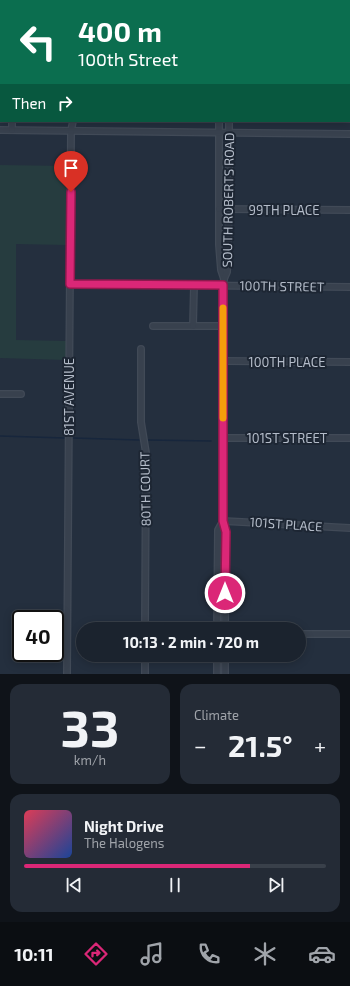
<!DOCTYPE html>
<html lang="en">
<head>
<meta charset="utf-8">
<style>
  :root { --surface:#1b232e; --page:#242b36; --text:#f1f3f6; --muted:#a0a4aa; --line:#39404a; --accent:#db2777 }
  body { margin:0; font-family:"Exo 2",sans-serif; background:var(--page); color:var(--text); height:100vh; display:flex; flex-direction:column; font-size:15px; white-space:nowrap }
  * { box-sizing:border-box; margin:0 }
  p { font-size:13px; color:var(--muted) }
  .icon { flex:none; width:22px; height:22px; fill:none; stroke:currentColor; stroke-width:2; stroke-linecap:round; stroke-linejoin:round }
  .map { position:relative; height:674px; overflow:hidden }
  .details { display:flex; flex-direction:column; gap:10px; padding:10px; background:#0f1319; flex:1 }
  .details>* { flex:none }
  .guide { position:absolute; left:0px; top:0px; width:350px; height:122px; box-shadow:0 2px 10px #0003,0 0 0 1px var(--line); background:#0b6e4f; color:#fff; overflow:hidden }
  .speed { position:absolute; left:12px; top:610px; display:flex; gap:8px; font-size:20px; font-weight:700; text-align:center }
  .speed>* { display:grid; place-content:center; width:52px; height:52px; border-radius:50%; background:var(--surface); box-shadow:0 2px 10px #0003,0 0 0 1px var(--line); line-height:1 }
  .speed .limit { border:2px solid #111; border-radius:6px; background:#fff; color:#111 }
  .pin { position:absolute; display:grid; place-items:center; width:34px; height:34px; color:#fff; margin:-41px -17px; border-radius:50% 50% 50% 0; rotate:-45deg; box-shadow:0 0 4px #0007 }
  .pin .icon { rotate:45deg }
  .me { position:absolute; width:44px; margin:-22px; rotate:0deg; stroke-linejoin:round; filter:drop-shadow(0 0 3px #0008) }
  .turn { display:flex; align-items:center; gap:14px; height:84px; padding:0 12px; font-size:18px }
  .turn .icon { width:52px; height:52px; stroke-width:2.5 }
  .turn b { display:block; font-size:28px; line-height:34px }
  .then { display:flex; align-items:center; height:38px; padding:0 12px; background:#0003; gap:8px; font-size:15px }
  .big { font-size:30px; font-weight:700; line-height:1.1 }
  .details .widget { flex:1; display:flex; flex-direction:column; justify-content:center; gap:6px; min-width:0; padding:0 14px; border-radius:12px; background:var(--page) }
  .details .dial { align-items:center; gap:0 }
  .dial b { font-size:52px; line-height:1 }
  .song { display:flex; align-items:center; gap:12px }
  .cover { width:48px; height:48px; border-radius:6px; background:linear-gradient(135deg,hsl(350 70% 55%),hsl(220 70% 35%)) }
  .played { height:4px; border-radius:2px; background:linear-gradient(90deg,var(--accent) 75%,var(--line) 75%) }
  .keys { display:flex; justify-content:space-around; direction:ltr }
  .heat { display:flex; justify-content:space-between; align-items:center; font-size:22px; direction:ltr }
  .details .tiles { flex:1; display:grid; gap:10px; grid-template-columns:1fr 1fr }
  .widget:last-child { grid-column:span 2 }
  .trip { position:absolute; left:76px; top:622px; width:230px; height:40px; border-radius:20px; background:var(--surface); box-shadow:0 2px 10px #0003,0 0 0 1px var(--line); font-weight:700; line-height:40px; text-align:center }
  .dock { display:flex; height:64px; justify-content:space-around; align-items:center; background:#0b0e12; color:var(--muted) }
  .dock .icon { width:28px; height:28px }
  .dock .selected { color:var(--accent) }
  .dock b { font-size:18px; color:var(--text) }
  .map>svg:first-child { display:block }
  .park { fill:#263c3f }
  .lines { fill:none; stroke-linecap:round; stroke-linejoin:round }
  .stream { stroke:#17263c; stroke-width:1.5 }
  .minor-casing { stroke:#414a57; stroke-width:8 }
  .minor { stroke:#38414e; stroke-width:5.5 }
  .route-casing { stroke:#8e194d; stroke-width:10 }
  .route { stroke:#db2777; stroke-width:7 }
  .slow { stroke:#f59e0b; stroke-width:7 }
  .labels { text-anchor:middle; stroke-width:4; stroke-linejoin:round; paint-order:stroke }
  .street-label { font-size:13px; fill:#b4bcc9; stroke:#1d2633 }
</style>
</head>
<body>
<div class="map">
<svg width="350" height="674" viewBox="0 0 350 674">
  <rect width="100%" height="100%" fill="#242f3e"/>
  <polygon class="park" points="0,165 68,166 66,245 16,244 16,340 66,341 66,360 0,358"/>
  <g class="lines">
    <g class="stream">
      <polyline points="0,436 65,438"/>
      <polyline points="73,438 139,440"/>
      <polyline points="148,440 211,441"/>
    </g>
    <defs>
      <g id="minor">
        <polyline points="82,0 84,1"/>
        <polyline points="221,0 221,1"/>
        <polyline points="123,1 123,0"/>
        <polyline points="230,1 230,0"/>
        <polyline points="349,54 350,54"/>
        <polyline points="0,60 1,61"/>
        <polyline points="219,121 219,245 221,270 224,279"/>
        <polyline points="0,130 350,134"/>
        <polyline points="12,130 12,121"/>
        <polyline points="219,209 350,210"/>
        <polyline points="70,284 350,287"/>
        <polyline points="153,326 223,326"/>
        <polyline points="193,326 194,285"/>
        <polyline points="141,349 141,422 146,453 145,629"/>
        <polyline points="224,361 350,362"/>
        <polyline points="0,394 21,394"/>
        <polyline points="223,438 350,438"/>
        <polyline points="223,521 350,528"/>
        <polyline points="217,629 218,530 223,521"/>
        <polyline points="225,629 226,532 223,521 223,285 224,279 227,272 229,209 229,121"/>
        <polyline points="299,634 350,634"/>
        <polyline points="67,674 71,131 73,121"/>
        <polyline points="145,674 145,655"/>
        <polyline points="217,674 217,655"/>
        <polyline points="225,674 225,655"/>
      </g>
    </defs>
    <use href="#minor" class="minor-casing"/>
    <use href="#minor" class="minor"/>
  </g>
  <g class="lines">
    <defs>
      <polyline id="route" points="71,192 70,284 223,285 223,521 226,532 225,593"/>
    </defs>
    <use href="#route" class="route-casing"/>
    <use href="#route" class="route"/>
    <polyline class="slow" points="223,308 223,418"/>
  </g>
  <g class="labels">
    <g class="street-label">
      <text transform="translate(228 200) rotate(-89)" y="5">SOUTH ROBERTS ROAD</text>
      <text x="284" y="215">99TH PLACE</text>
      <text transform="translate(282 286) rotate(1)" y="5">100TH STREET</text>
      <text x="287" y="367">100TH PLACE</text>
      <text transform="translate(69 397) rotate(-90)" y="5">81ST AVENUE</text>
      <text x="287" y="443">101ST STREET</text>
      <text transform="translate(145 489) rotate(-91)" y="5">80TH COURT</text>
      <text transform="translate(286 524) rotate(4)" y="5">101ST PLACE</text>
    </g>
  </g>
</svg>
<div class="speed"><div class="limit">40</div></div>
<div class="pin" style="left:71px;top:192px;background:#d93025"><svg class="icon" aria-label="arrive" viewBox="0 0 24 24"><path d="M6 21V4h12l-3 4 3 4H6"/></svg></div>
<svg class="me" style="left:225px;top:593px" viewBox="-20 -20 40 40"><circle r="17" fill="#db2777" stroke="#fff" stroke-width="3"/><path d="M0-11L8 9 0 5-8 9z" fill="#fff"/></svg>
<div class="trip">10:13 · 2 min · 720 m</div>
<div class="guide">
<div class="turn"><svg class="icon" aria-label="left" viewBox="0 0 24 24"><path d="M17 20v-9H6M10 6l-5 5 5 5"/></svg><div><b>400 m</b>100th Street</div></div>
<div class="then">Then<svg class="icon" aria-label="right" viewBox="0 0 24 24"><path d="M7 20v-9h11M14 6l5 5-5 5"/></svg></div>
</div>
</div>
<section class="details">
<div class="tiles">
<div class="widget dial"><b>33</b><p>km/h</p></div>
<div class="widget"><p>Climate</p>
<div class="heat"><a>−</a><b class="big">21.5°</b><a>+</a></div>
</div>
<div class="widget">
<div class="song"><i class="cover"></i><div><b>Night Drive</b><p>The Halogens</p></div></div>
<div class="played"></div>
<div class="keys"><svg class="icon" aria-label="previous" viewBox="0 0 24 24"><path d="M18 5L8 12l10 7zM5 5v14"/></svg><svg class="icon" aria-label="pause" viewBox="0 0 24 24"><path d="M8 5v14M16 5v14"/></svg><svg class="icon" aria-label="next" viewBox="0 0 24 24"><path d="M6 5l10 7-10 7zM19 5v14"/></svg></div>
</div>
</div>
</section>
<nav class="dock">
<b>10:11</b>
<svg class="icon selected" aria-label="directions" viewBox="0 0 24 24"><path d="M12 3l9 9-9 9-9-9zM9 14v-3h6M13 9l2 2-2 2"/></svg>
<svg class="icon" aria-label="music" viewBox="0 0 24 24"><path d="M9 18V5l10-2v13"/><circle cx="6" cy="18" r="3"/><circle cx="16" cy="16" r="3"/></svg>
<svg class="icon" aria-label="phone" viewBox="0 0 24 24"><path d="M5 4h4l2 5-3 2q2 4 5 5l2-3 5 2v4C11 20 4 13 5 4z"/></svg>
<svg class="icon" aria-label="climate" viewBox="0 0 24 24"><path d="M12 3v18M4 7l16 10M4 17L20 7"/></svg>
<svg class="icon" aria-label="car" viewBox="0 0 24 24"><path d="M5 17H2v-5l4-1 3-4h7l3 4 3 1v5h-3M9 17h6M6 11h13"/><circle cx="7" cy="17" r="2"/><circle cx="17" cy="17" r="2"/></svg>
</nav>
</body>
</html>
